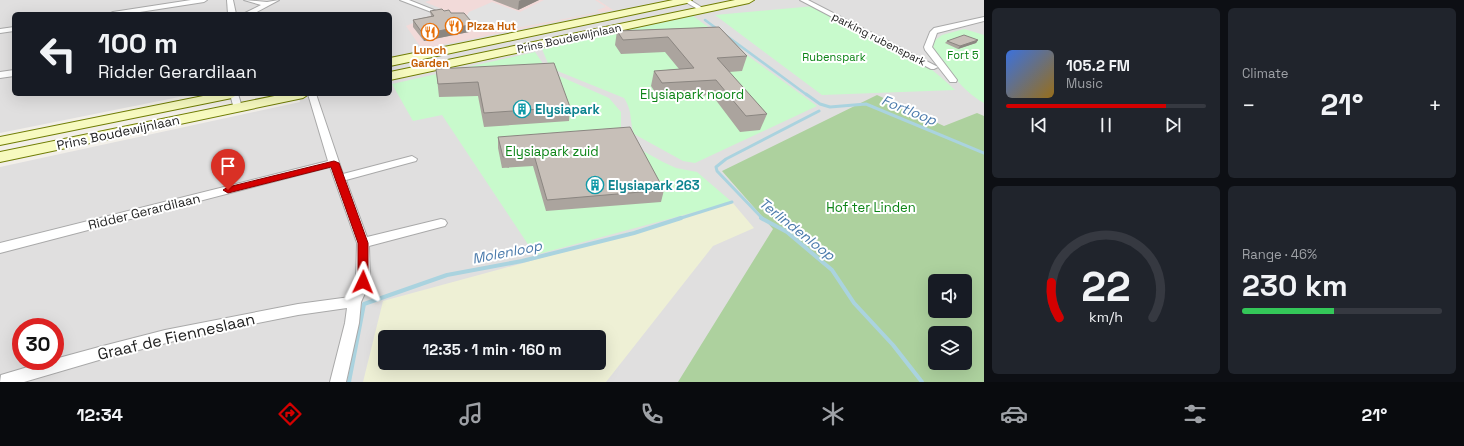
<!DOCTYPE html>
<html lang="en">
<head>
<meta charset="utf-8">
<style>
  :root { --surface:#171b24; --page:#20242c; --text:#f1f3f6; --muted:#9ea1a6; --line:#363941; --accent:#d40000 }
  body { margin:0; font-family:"Space Grotesk",sans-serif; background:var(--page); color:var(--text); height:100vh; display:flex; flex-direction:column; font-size:15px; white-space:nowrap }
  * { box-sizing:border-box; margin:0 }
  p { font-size:13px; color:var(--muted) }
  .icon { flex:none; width:22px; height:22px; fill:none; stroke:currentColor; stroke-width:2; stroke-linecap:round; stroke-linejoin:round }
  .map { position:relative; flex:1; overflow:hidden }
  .details { display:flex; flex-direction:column; gap:8px; padding:8px; background:#0d0f14; width:480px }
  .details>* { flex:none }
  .guide { position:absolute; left:12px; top:12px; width:380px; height:84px; border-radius:6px; box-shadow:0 4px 16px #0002; background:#171b24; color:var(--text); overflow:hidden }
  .tools { position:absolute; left:928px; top:274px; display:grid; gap:8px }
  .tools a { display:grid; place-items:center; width:44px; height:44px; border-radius:6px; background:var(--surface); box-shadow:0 4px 16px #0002; font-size:20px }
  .speed { position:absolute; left:12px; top:318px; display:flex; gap:8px; font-size:20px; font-weight:700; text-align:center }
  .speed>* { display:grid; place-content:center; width:52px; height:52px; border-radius:50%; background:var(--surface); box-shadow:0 4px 16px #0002; line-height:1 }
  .speed .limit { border:6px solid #d22; background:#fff; color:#111 }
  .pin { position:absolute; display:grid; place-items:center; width:34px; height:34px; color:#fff; margin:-41px -17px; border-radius:50% 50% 50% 0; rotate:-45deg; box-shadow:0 0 4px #0007 }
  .pin .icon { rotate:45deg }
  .me { position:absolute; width:44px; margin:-22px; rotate:2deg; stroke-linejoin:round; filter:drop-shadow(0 0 3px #0008) }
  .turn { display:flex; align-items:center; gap:14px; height:84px; padding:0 20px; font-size:18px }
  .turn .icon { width:52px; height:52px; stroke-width:2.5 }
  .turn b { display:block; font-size:28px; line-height:34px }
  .big { font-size:30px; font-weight:700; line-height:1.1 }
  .details .card { flex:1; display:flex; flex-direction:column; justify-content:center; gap:6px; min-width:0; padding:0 14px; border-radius:6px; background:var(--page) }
  .details .dial { align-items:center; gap:0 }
  .dial svg { height:104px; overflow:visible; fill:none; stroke:var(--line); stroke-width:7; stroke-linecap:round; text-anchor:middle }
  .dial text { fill:var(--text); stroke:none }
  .song { display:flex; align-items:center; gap:12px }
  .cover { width:48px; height:48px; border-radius:6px; background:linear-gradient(135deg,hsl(220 70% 55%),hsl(40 70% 35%)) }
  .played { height:4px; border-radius:2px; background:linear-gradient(90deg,var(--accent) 80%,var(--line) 80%) }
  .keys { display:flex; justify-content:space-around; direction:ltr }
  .heat { display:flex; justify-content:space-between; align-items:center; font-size:22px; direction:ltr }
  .charge { height:6px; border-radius:3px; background:linear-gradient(90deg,#34c759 46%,var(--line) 0) }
  .details .tiles { flex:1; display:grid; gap:8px; grid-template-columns:repeat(2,1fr) }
  .trip { position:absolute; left:378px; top:330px; width:228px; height:40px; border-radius:6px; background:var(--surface); box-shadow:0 4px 16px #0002; font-weight:700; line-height:40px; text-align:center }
  .menu { display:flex; height:64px; justify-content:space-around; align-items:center; background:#090b0e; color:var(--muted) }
  .menu .icon { width:28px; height:28px }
  .menu .current { color:var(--accent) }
  .menu b { font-size:18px; color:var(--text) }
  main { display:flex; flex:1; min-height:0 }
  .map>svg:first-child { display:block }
  .residential { fill:#e0dfdf; fill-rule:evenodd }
  .commercial { fill:#f2dad9 }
  .farmland { fill:#eef0d5; fill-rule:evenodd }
  .forest { fill:#add19e; fill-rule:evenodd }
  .park { fill:#c8facc }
  .parking { fill:#e2e2e2 }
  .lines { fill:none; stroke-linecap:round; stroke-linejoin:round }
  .stream-far2 { stroke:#aad3df; stroke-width:2.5 }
  .stream-far1 { stroke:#aad3df; stroke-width:3 }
  .stream { stroke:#aad3df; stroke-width:4 }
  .minor-casing { stroke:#a9a9a9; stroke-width:2 }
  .secondary-casing { stroke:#707d05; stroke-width:2 }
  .minor { fill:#fff; fill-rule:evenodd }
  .secondary { fill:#f7fabf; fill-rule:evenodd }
  .wall { fill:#aba49e }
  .shaded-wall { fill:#8b8681 }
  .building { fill:#c7bfb8; stroke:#8b8681 }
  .route { fill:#d40000; stroke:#8a0000 }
  .labels { text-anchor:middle; stroke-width:4; stroke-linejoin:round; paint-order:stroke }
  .far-food-label { font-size:11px; font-weight:bold; fill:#c56008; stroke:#fff; text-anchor:start }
  .far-street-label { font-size:11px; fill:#222; stroke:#fff }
  .far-park-label { font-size:11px; fill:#0c8416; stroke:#fff }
  .park-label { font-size:13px; fill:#0c8416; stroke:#fff }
  .culture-label { font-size:13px; font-weight:bold; fill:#0d838f; stroke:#fff; text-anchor:start }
  .street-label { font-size:13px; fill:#222; stroke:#fff }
  .water-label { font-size:14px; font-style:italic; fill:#4a7aab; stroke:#fff }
  .near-street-label { font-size:16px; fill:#222; stroke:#fff }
</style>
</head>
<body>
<main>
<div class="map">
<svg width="984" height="382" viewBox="0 0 984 382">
  <rect width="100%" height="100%" fill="#f2efe9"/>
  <path class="residential" d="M0,0H984V382H0V167L300,102L298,94H390V14H14V94H194L0,133ZM935,281H965V311H935ZM21,327H55V361H21ZM935,333H965V363H935ZM385,337H599V363H385Z"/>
  <polygon class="commercial" points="431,0 598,0 613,10 422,49 406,26 444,10 425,2"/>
  <path class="farmland" d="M732,202L754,228L713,246L606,382H363L383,301L527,262ZM385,337H599V363H385Z"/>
  <path class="forest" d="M877,95L944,126L977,113L984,116V382H678L773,229L722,171ZM935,281H965V311H935ZM935,333H965V363H935Z"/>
  <g class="park">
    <path d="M815,6C864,29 916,51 955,90L822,95L715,15Z"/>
    <path d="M693,16L817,106L695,163L683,161L634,134C629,119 633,112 624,98L550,68L542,49Z"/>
    <path d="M964,29L984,35V103C962,91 948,69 933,49L934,41L942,35Z"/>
    <polygon points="535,52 548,71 609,98 621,112 621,132 643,151 663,162 676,168 697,172 732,202 535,255 442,115 413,121 392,84"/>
  </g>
  <polygon class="parking" points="544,0 595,0 606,7 597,10 600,12 497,32 475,31 465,19 469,12 492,2 520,12"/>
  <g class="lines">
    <polyline class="stream-far2" points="705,20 807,95"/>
    <g class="stream-far1">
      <polyline points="806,94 820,104 830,107 866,104 984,153"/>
      <polyline points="678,219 732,202"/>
      <polyline points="763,219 717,171 716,167 726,159 819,111"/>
    </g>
    <g class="stream">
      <polyline points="761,218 787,232 832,270 854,303 893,345 922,382"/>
      <polyline points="349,382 364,304 447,275 522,261 634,233 681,218"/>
    </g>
    <defs>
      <g id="minor">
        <polygon points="191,0 207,0 204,2 127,14 109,14 113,12"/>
        <polygon points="227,0 233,0 236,14 228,14"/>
        <polygon points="244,0 267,2 279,0 253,14 243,14 261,5"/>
        <polygon points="400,0 409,0 439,12 434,13"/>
        <polygon points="682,0 690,0 706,10 701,11"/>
        <polygon points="800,0 808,0 938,67 934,69 931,69"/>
        <polygon points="984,17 984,21 937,33 932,47 957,80 956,82 950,82 925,50 924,47 930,32 934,28"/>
        <polygon points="14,27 14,31 0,33 0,29"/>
        <polygon points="14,70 14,76 0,78 0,72"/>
        <polygon points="230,94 238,94 242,107 240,109 234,109"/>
        <polygon points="308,94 316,94 343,174 412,156 417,159 416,161 346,180 367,237 441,219 445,220 447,223 445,226 441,227 369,246 370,282 361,302 359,323 346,382 330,382 345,323 347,308 298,315 198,335 99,360 24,382 0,382 1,375 48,361 55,361 55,359 99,347 165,330 298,304 350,297 356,282 357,243 330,167 0,253 0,243 328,161"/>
      </g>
      <g id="secondary">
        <polygon points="673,0 692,0 687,3 390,66 390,58"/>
        <polygon points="735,0 754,0 749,3 390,80 390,72"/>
        <polygon points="213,94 238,94 232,98 0,145 0,137"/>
        <polygon points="284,94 309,94 303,98 0,162 0,152"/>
      </g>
    </defs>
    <use href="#minor" class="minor-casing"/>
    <use href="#secondary" class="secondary-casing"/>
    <use href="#minor" class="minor"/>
    <use href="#secondary" class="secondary"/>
  </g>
  <g class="wall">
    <polygon points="492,0 539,0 518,10"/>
    <polygon points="430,11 444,11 451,13 471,21 471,29 469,29 469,32 424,41 413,27 413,20 431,16"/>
    <polygon points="719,27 747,56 742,71 729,72 767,114 760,130 740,132 712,95 659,98 651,86 654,71 679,69 665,52 621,54 615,45 617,31"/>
    <polygon points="978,40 976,43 958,49 945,43 947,41"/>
    <polygon points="436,69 570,107 569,121 484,127 478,96 439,97"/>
    <polygon points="498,137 664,190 661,202 546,211 533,166 502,168 498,148"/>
  </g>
  <g class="shaded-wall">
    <polygon points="521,0 539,0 518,10 519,1"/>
    <polygon points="471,21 471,29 469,29 469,32 424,41 423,34"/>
    <polygon points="978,40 976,43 958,49 960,46"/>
  </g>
  <g class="building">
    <polygon points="442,9 444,11 449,10 451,13 464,13 471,21 466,22 469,25 423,34 413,20 434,16 430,11"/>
    <polygon points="719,27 747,56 717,58 767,114 746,116 716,80 662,83 654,71 694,68 668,37 623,40 617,31"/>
    <polygon points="964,35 978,40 960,46 947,41"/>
    <polygon points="554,63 570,107 484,113 478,82 438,84 436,69"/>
    <polygon points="630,127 664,190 547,200 534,155 503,157 498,137"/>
  </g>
  <polygon class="route" points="334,161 339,163 368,243 368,282 363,286 358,282 358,243 331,167 228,193 223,190 228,187"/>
  <defs>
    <symbol id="restaurant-ring" viewBox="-11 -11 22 22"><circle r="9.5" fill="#fff" stroke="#e8710a" stroke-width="1.5"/><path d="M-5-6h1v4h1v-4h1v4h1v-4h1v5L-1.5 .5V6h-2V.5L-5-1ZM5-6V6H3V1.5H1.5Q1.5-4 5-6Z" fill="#e8710a"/></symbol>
    <symbol id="building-ring" viewBox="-11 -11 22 22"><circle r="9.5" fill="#fff" stroke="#0f9aa8" stroke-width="1.5"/><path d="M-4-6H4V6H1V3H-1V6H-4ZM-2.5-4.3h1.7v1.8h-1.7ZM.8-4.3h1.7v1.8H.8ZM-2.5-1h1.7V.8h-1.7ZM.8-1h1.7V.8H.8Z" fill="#0f9aa8"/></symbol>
  </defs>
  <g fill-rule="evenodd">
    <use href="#restaurant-ring" x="444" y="16" width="20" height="20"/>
    <use href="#restaurant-ring" x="420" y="22" width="20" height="20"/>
    <use href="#building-ring" x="512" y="99" width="20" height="20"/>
    <use href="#building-ring" x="585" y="175" width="20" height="20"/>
  </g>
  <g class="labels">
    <g class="far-food-label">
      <text x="467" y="30">Pizza Hut</text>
      <text x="430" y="54" text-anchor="middle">Lunch<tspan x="430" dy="13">Garden</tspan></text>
    </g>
    <g class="far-street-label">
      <text transform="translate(569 38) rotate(-12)" y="4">Prins Boudewijnlaan</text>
      <text transform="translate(879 39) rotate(27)" y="4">parking rubenspark</text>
    </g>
    <g class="far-park-label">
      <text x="963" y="59">Fort 5</text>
      <text x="834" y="61">Rubenspark</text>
    </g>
    <g class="park-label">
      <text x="692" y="99">Elysiapark noord</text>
      <text x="552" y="156">Elysiapark zuid</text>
      <text x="871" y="212">Hof ter Linden</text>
    </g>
    <g class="culture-label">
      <text x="535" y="114">Elysiapark</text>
      <text x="608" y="190">Elysiapark 263</text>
    </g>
    <g class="street-label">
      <text transform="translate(118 132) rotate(-12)" y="5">Prins Boudewijnlaan</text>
      <text transform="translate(144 211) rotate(-14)" y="5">Ridder Gerardilaan</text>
    </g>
    <g class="water-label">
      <text transform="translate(909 110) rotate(22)" y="5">Fortloop</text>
      <text transform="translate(797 229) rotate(38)" y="5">Terlindenloop</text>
      <text transform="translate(507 252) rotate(-11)" y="5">Molenloop</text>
    </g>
    <g class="near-street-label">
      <text transform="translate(176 336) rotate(-13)" y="6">Graaf de Fienneslaan</text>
    </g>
  </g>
</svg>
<div class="tools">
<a><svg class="icon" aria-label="sound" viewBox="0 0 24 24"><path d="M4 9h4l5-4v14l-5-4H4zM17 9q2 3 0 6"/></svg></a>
<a><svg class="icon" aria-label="layers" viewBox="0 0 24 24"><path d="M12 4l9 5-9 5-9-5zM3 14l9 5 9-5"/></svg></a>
</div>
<div class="speed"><div class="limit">30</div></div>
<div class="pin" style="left:228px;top:190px;background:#d93025"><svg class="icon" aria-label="arrive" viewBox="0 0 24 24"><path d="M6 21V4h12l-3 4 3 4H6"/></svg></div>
<svg class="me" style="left:363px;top:282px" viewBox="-20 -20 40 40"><path d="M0-17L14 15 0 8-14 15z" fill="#d40000" stroke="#fff" stroke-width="4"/></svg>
<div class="trip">12:35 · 1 min · 160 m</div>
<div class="guide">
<div class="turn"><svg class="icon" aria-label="left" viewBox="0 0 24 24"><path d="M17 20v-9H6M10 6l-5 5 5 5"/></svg><div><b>100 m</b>Ridder Gerardilaan</div></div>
</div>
</div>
<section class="details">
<div class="tiles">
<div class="card">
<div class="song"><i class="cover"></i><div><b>105.2 FM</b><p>Music</p></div></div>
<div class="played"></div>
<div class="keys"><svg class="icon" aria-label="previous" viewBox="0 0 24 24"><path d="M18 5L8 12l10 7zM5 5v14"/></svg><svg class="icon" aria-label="pause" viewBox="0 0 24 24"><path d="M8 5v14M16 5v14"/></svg><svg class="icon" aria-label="next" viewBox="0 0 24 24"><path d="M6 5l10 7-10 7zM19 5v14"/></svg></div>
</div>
<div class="card"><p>Climate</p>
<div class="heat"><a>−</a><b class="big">21°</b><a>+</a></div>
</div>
<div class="card dial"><svg viewBox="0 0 100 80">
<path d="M14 69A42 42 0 1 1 86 69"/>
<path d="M14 69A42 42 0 0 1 8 42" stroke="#d40000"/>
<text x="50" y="56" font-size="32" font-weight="700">22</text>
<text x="50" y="72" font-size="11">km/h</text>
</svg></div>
<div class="card"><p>Range · 46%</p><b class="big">230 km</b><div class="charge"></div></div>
</div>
</section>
</main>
<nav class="menu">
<b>12:34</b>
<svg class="icon current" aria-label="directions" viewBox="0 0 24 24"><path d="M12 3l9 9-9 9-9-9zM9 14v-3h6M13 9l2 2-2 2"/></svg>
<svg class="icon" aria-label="music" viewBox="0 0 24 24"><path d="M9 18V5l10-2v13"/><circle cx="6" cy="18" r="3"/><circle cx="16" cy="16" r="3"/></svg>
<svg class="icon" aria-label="phone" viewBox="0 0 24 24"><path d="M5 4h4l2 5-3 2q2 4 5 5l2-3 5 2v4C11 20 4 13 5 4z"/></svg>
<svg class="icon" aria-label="climate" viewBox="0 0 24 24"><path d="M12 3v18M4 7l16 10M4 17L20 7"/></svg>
<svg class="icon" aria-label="car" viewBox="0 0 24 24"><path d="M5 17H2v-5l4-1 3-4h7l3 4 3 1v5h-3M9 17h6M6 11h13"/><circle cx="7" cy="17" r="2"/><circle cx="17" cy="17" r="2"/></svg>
<svg class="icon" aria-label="filters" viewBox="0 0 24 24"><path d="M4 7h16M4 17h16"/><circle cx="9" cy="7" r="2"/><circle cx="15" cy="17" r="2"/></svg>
<b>21°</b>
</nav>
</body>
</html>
